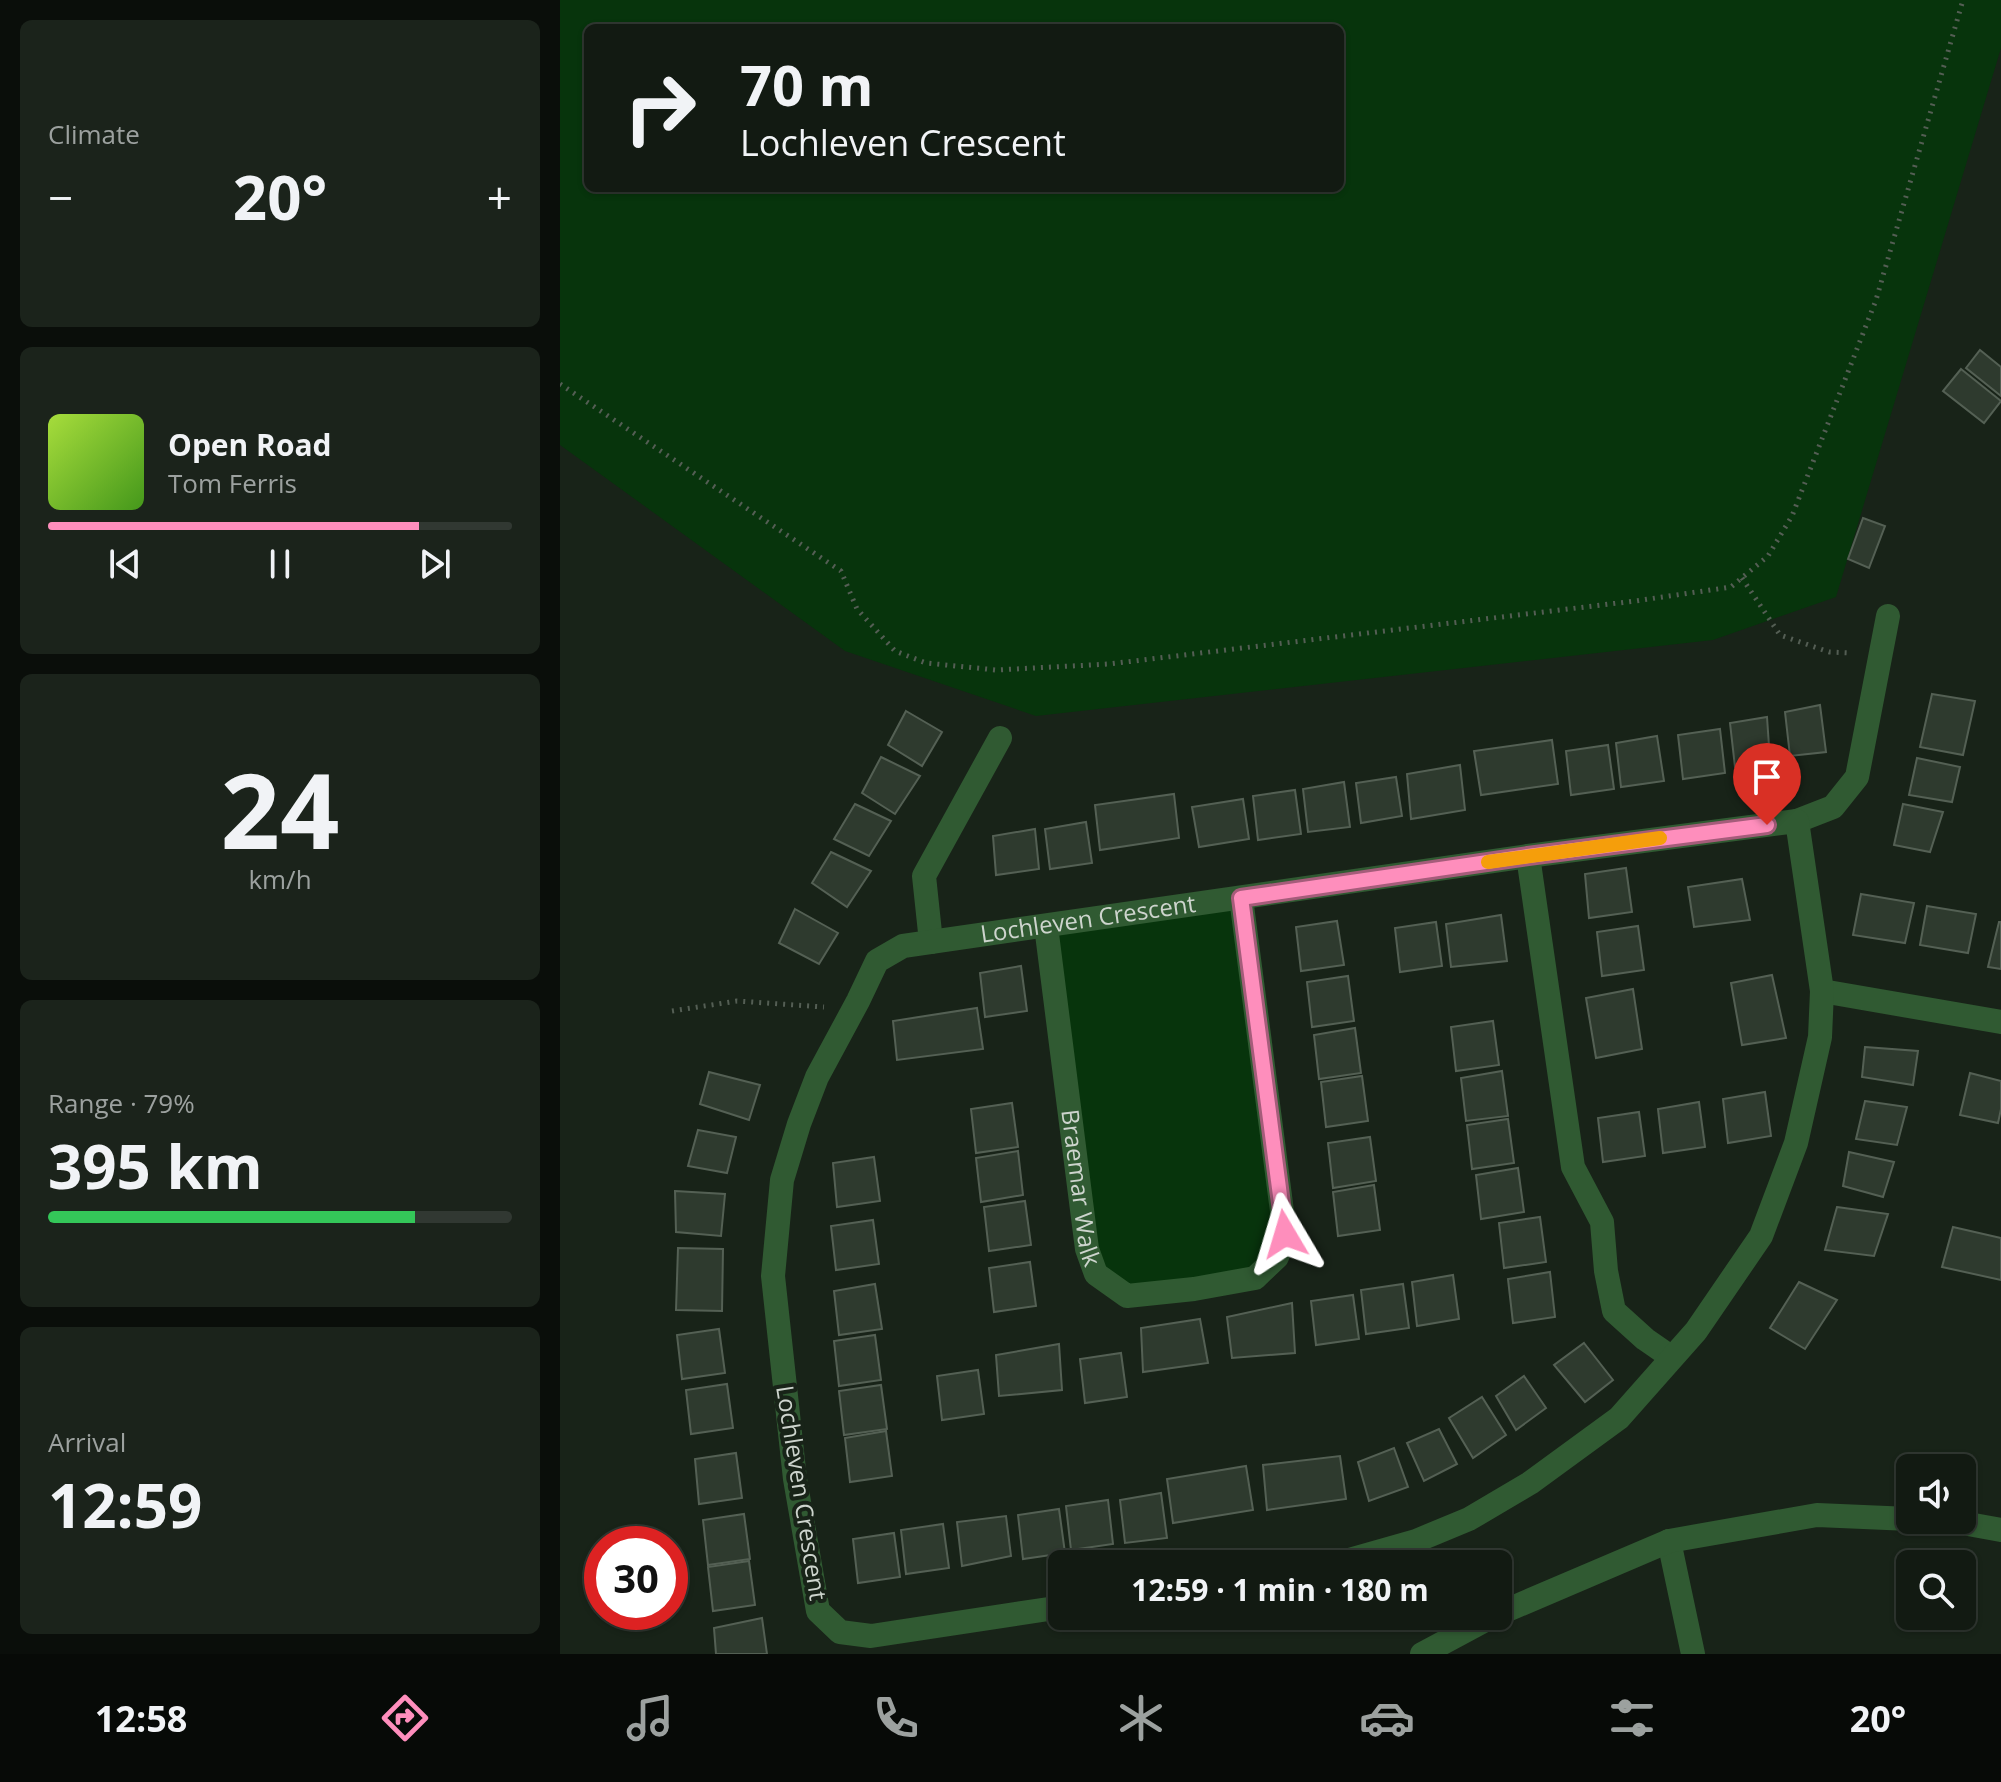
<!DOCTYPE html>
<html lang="en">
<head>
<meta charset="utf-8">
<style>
  :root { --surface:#121a12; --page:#1b231b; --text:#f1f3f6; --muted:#9ca19f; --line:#313832; --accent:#fe8ebc }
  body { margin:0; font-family:"Open Sans",sans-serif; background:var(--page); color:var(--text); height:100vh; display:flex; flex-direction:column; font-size:30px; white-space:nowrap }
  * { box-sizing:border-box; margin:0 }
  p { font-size:26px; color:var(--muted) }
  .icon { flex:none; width:44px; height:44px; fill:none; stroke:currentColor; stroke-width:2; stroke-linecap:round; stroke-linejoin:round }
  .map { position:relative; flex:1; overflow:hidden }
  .side { display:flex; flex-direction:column; gap:20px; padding:20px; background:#0a0e0a; width:560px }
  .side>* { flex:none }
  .top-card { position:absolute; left:24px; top:24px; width:760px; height:168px; border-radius:12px; box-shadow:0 2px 6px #0004,0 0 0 2px var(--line); background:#121a12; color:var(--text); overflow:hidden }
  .tools { position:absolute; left:1336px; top:1454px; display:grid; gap:16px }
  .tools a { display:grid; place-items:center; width:80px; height:80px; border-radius:12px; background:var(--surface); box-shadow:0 2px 6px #0004,0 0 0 2px var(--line); font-size:40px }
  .speed { position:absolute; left:24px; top:1526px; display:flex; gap:16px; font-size:40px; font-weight:700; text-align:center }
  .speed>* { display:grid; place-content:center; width:104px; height:104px; border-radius:50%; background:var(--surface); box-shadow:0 2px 6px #0004,0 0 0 2px var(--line); line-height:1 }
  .speed .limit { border:12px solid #d22; background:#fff; color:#111 }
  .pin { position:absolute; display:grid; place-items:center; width:68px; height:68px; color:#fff; margin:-82px -34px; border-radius:50% 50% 50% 0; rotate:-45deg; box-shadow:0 0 8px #0007 }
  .pin .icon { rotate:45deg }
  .me { position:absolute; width:88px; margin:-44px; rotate:353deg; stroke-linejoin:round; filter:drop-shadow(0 0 6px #0008) }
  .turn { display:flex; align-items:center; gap:28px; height:168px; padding:0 24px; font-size:36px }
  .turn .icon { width:104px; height:104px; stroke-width:2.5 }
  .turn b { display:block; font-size:56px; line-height:68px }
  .big { font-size:60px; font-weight:700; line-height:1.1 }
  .side .tile { flex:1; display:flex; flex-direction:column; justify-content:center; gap:12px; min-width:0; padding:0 28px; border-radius:12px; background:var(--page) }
  .side .dial { align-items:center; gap:0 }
  .dial b { font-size:104px; line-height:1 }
  .song { display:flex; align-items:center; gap:24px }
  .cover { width:96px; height:96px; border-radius:12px; background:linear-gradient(135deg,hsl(80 70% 55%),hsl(100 70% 35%)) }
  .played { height:8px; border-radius:4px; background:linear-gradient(90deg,var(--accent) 80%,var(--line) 80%) }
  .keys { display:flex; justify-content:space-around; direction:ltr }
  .heat { display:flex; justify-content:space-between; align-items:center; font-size:44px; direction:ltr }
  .charge { height:12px; border-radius:6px; background:linear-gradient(90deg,#34c759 79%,var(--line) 0) }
  .trip { position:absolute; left:488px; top:1550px; width:464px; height:80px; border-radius:12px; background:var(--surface); box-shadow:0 2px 6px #0004,0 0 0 2px var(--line); font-weight:700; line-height:80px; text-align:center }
  .tabs { display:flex; height:128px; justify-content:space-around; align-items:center; background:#070a07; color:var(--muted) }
  .tabs .icon { width:56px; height:56px }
  .tabs .active { color:var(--accent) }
  .tabs b { font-size:36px; color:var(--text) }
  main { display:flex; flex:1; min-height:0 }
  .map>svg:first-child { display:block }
  .green { fill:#07340c; fill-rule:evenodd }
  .building { fill:#2e3a2e; stroke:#546054; stroke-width:2 }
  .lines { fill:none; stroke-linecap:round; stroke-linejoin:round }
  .path { stroke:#545e54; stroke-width:5; stroke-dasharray:2 6; stroke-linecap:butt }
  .minor { stroke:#305a32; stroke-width:24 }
  .route-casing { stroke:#a55c7a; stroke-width:20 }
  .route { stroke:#fe8ebc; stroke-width:14 }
  .slow { stroke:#f59e0b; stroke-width:14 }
  .labels { text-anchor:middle; stroke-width:8; stroke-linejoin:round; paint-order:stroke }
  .street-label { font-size:24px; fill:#cdd4cd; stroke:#182318 }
</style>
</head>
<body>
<main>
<section class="side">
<div class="tile"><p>Climate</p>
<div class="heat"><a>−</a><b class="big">20°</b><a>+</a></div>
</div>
<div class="tile">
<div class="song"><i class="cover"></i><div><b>Open Road</b><p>Tom Ferris</p></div></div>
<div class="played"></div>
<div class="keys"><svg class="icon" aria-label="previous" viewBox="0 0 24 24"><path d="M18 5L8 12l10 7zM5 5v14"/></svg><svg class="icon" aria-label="pause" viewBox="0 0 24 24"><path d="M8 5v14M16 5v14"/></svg><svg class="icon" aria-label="next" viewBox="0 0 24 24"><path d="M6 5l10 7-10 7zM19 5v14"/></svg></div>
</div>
<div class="tile dial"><b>24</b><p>km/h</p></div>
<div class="tile"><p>Range · 79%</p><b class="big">395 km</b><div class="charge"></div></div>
<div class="tile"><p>Arrival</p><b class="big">12:59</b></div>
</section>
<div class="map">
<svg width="1441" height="1654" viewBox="0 0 1441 1654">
  <rect width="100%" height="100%" fill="#182318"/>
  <g class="green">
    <path d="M0,0H1441V48L1276,597L1153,640L476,716L285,651L0,445ZM28,28H780V188H28Z"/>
    <polygon points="681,898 725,1234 695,1278 567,1296 536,1274 490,931"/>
  </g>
  <g class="building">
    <polygon points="1420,350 1441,367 1441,396 1406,368"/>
    <polygon points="1401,369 1441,401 1424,423 1383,391"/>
    <polygon points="1303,518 1325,526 1309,568 1288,559"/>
    <polygon points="1372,694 1415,701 1403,755 1360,747"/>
    <polygon points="1260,705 1266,752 1230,756 1225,712"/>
    <polygon points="346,711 382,732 362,766 328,745"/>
    <polygon points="1207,717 1210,761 1175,767 1170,723"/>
    <polygon points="1160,729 1165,773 1123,779 1118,735"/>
    <polygon points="1097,736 1104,781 1061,787 1056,743"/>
    <polygon points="992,740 998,784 921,795 914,751"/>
    <polygon points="1048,745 1054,789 1011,795 1006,751"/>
    <polygon points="321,757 360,776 335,814 302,793"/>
    <polygon points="1357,758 1400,767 1392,802 1349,795"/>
    <polygon points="900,765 905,810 851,819 847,774"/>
    <polygon points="836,777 842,816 801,823 796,783"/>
    <polygon points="784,782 790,827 748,832 743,789"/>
    <polygon points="735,790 741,834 698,840 693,796"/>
    <polygon points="614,794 619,838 540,850 535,805"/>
    <polygon points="683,799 689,839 639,847 632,807"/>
    <polygon points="295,804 331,821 309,856 274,839"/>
    <polygon points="1343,804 1383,812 1370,852 1334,845"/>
    <polygon points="526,822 532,863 490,869 485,829"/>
    <polygon points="475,829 479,869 436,875 433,836"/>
    <polygon points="271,852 311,871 287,907 252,883"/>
    <polygon points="1066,868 1072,912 1029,918 1025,874"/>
    <polygon points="1182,879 1190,920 1134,927 1128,887"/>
    <polygon points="1301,894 1354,903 1345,943 1293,935"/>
    <polygon points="1367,906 1416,914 1408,953 1360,945"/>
    <polygon points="235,909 278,933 259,964 219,943"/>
    <polygon points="941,915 947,961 891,967 886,924"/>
    <polygon points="777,921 784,965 741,971 736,927"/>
    <polygon points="876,922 882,966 840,972 835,928"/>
    <polygon points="1439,922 1441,922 1441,969 1428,967"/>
    <polygon points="1078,926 1084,970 1042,976 1037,932"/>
    <polygon points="461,966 467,1011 425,1017 420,973"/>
    <polygon points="1212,975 1226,1038 1182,1045 1171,983"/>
    <polygon points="788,976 794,1021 752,1027 747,982"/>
    <polygon points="1073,989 1082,1049 1036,1058 1026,998"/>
    <polygon points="417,1008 423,1049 337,1060 333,1021"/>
    <polygon points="933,1021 939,1065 896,1071 891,1027"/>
    <polygon points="795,1028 801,1073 759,1079 754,1035"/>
    <polygon points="1305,1047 1358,1051 1353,1085 1302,1077"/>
    <polygon points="942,1071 948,1116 906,1121 901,1078"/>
    <polygon points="149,1072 200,1085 189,1120 140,1104"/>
    <polygon points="1410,1073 1441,1081 1441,1109 1438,1123 1400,1115"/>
    <polygon points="802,1076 808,1121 766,1127 761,1082"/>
    <polygon points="1205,1092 1211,1136 1168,1143 1163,1099"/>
    <polygon points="1305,1101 1347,1107 1337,1145 1296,1139"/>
    <polygon points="1139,1102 1145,1147 1103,1153 1098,1109"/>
    <polygon points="452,1103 458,1147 416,1153 411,1109"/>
    <polygon points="1079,1112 1085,1156 1043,1162 1038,1118"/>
    <polygon points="948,1119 954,1163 912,1169 907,1125"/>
    <polygon points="138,1130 176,1137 167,1173 128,1166"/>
    <polygon points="810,1137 816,1181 773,1188 768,1143"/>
    <polygon points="458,1151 463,1195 421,1202 416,1158"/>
    <polygon points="1289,1152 1334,1162 1323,1197 1283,1186"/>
    <polygon points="314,1157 320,1201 277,1207 273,1163"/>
    <polygon points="958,1168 964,1212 921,1219 916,1175"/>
    <polygon points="814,1185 820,1230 778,1236 773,1192"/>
    <polygon points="115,1191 165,1194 161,1236 116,1232"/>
    <polygon points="465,1201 471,1245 429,1251 424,1207"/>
    <polygon points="1277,1207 1328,1214 1314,1256 1265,1250"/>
    <polygon points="980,1217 986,1262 944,1268 939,1223"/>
    <polygon points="313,1220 319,1264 276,1270 271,1226"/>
    <polygon points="1393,1227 1441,1238 1441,1280 1382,1267"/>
    <polygon points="118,1248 163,1249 162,1311 116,1310"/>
    <polygon points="470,1262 476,1306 434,1312 429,1268"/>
    <polygon points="990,1272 995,1317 953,1323 948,1279"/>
    <polygon points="893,1275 899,1319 857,1326 852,1282"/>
    <polygon points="1239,1282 1277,1300 1245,1349 1210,1328"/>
    <polygon points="315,1284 322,1329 279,1335 274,1291"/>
    <polygon points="843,1284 849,1328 806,1334 801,1290"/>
    <polygon points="793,1295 799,1339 756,1345 751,1301"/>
    <polygon points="732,1303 735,1353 672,1358 667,1317"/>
    <polygon points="640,1319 648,1363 583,1372 581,1328"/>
    <polygon points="159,1329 165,1373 122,1379 117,1335"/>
    <polygon points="315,1335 321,1380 279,1386 274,1341"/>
    <polygon points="1024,1343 1053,1380 1025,1402 994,1365"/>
    <polygon points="499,1344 502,1390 439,1396 436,1355"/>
    <polygon points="561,1353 567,1397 525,1403 520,1359"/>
    <polygon points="418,1370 424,1414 382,1420 377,1376"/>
    <polygon points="964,1376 986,1408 956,1430 936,1396"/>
    <polygon points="167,1384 173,1428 131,1434 126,1390"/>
    <polygon points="321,1385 327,1429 284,1435 279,1391"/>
    <polygon points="922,1397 946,1435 913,1458 889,1418"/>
    <polygon points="879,1429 897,1464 864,1481 847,1443"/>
    <polygon points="326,1431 332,1476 290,1482 285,1438"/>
    <polygon points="834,1448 848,1487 809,1501 798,1462"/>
    <polygon points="176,1453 182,1498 139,1504 135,1459"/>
    <polygon points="780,1456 786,1499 707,1510 703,1465"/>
    <polygon points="686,1466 693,1510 613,1523 607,1479"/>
    <polygon points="601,1493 607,1538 565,1543 560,1500"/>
    <polygon points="548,1500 553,1544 511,1550 506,1506"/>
    <polygon points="499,1509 505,1553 463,1559 458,1515"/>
    <polygon points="184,1514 190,1559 148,1565 143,1520"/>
    <polygon points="446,1516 451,1556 402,1566 397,1522"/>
    <polygon points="383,1524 389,1568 346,1574 341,1530"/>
    <polygon points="334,1533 340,1577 298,1583 293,1539"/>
    <polygon points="189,1561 195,1605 153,1611 148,1567"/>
    <polygon points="202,1618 207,1654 156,1654 154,1628"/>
  </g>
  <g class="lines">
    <g class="path">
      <polyline points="0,384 281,571 297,609 335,651 366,663 436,670 549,664 1075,601 1171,587 1208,556 1232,516 1316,300 1403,0"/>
      <polyline points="1182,578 1220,635 1269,652 1292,653"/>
      <polyline points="112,1011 177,1001 264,1007"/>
    </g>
    <g class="minor">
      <polyline points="1237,821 1273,807 1297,777 1328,616"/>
      <polyline points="968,856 1013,1167 1042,1222 1046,1271 1054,1311 1085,1339 1111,1357"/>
      <path id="s1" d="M486,926L527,1249L536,1274L567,1296L634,1289L695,1278L717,1257L725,1234L681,898"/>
      <polyline points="371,942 364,876 440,738"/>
      <polyline points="1262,991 1441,1022"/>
      <polyline points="1386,1520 1441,1530"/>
      <polyline points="1109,1541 1133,1654"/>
      <path id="s2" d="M502,1607L311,1636L280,1632L258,1611L235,1479L213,1276L222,1180L239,1124L257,1077L298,1001L317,961L343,946L968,856L1237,821L1262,991L1260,1037L1236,1143L1201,1236L1136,1331L1059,1418L970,1483L909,1519L856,1541L775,1564"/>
      <polyline points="938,1614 1109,1541 1257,1515 1350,1519"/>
      <polyline points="862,1654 933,1616"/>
    </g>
  </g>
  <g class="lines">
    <defs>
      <polyline id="route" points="725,1234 681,898 968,856 1207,825"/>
    </defs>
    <use href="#route" class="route-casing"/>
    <use href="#route" class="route"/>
    <polyline class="slow" points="928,862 1100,838"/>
  </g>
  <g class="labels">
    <g class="street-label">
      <text dy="8" stroke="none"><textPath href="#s2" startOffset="1146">Lochleven Crescent</textPath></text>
      <text dy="8" stroke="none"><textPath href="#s1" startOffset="264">Braemar Walk</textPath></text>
      <text transform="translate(241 1493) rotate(81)" y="8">Lochleven Crescent</text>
    </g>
  </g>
</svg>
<div class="tools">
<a><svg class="icon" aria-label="sound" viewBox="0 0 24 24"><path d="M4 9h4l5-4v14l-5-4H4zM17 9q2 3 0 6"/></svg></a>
<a><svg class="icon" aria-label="search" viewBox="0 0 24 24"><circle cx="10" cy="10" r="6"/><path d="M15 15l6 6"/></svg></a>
</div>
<div class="speed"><div class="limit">30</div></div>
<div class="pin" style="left:1207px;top:825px;background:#d93025"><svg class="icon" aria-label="arrive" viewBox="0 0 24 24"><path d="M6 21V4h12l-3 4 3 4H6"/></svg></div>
<svg class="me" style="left:725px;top:1234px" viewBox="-20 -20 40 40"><path d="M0-17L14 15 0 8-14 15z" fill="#fe8ebc" stroke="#fff" stroke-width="4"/></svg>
<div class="trip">12:59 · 1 min · 180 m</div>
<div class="top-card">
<div class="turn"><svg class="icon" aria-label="right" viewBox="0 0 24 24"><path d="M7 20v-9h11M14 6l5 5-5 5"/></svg><div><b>70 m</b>Lochleven Crescent</div></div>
</div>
</div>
</main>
<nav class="tabs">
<b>12:58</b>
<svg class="icon active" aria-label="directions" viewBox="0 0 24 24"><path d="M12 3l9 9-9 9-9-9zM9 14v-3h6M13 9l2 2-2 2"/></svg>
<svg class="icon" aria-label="music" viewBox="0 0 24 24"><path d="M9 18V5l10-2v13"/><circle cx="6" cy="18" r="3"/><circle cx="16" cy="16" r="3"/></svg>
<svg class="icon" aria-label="phone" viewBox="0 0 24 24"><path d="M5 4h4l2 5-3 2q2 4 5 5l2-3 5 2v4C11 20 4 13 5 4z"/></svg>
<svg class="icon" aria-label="climate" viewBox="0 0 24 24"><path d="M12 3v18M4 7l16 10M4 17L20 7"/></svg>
<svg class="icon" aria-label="car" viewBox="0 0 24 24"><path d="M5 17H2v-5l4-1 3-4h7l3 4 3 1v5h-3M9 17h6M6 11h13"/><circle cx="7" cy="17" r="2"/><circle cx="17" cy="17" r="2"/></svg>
<svg class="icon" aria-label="filters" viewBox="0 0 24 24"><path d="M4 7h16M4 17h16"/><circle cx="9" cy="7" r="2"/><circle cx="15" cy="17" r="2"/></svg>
<b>20°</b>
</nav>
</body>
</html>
